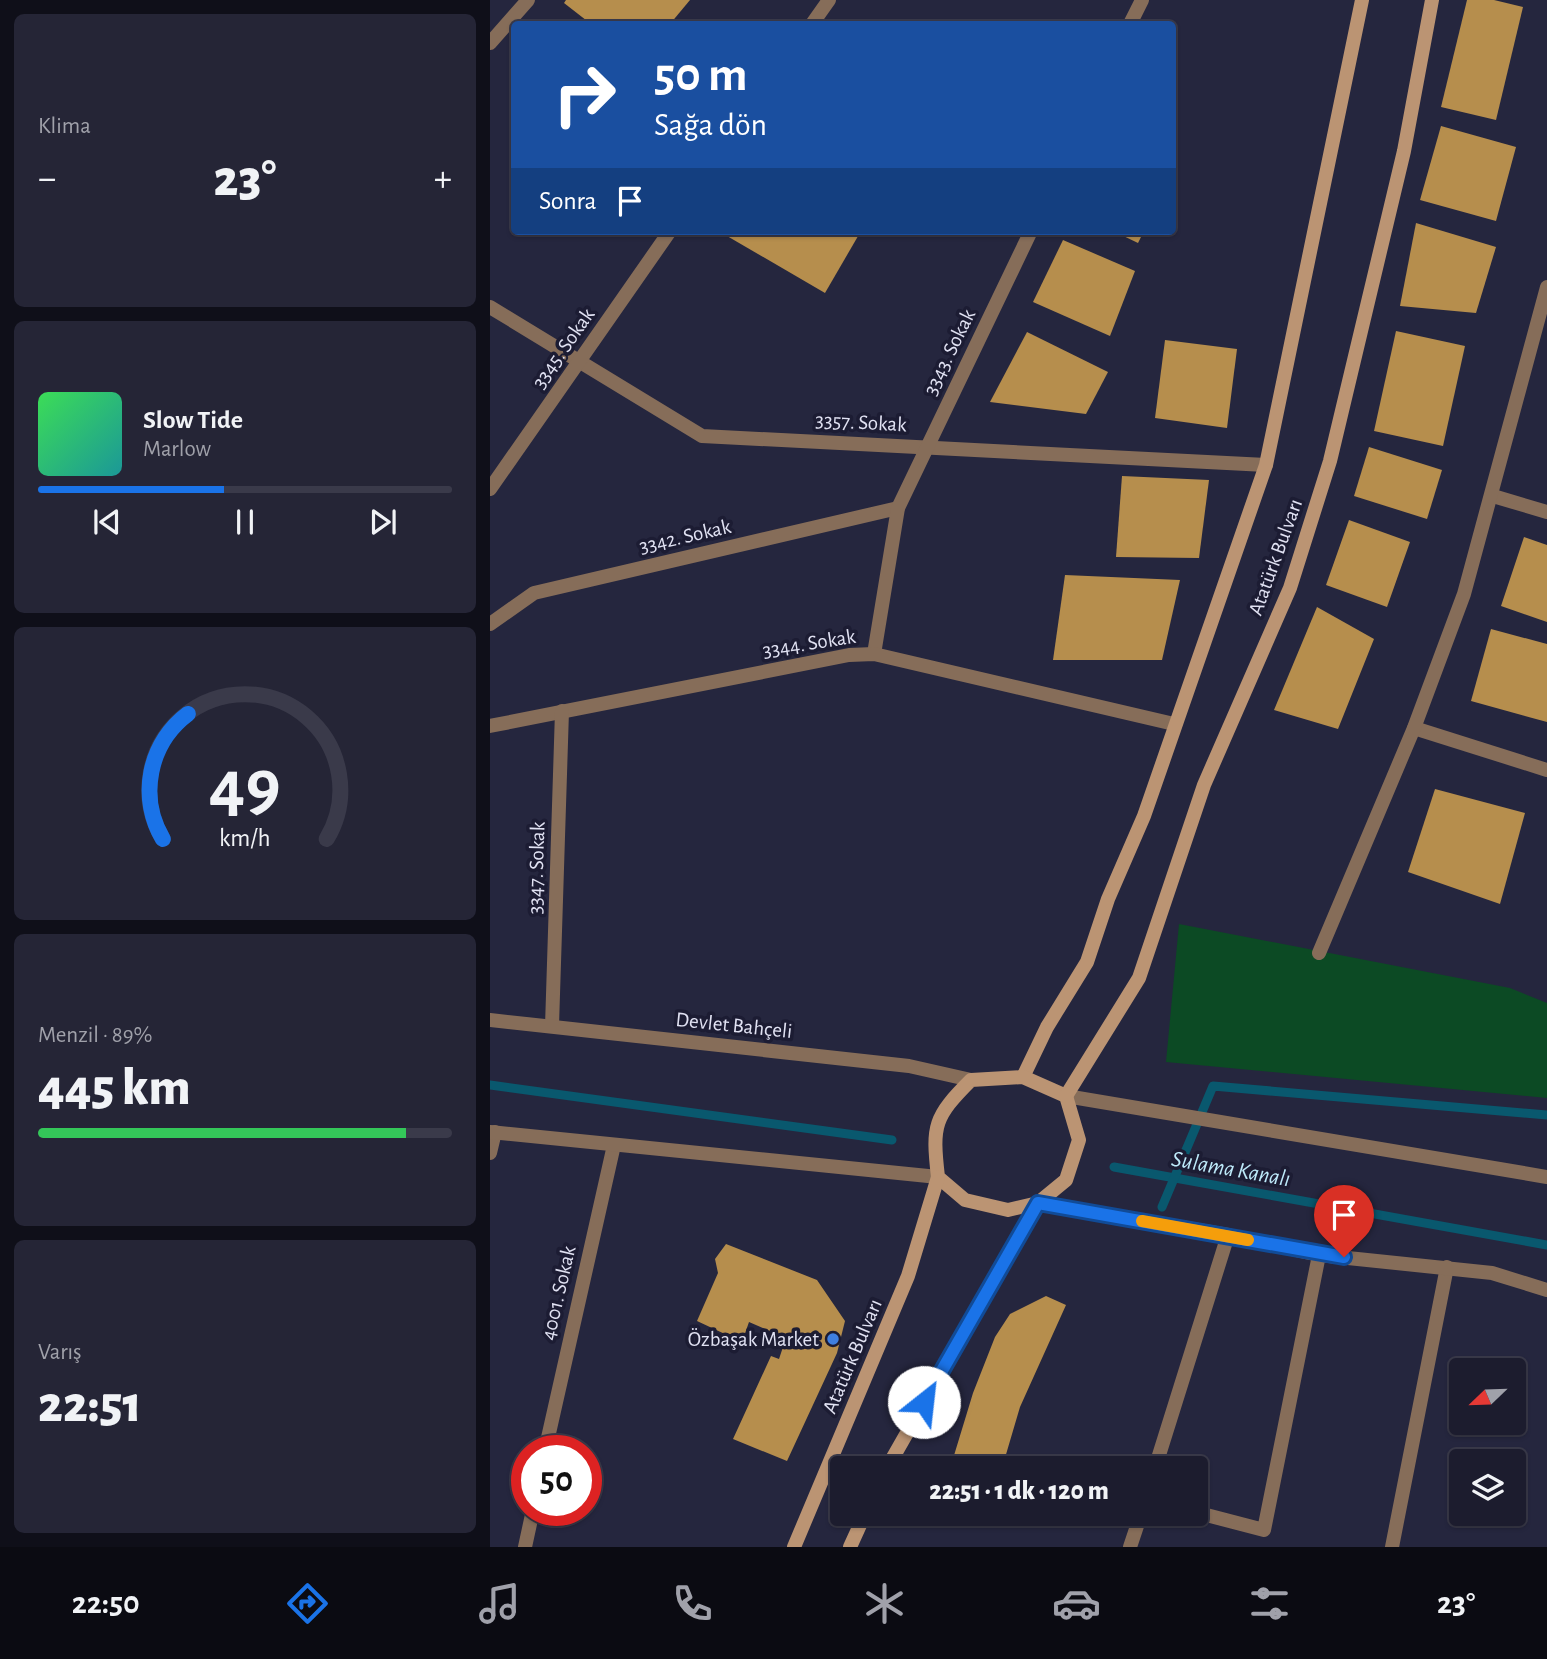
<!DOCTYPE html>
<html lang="tr">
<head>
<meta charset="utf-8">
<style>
  :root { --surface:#1c1c2e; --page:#252536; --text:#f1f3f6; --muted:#a0a1aa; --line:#3a3a4a; --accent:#1a73e8 }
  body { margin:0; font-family:"Alegreya Sans",sans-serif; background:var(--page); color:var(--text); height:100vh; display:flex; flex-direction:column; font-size:26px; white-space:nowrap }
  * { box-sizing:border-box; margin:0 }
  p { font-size:23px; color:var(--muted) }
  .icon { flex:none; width:38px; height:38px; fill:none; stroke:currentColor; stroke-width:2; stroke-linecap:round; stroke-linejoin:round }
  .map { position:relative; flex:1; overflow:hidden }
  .drawer { display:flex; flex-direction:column; gap:14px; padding:14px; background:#0f0f19; width:490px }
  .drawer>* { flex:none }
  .top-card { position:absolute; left:21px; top:21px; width:665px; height:214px; border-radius:7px; box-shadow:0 2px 5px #0004,0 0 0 2px var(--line); background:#1a4fa0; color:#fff; overflow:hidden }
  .needle { width:46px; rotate:247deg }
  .controls { position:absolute; left:959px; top:1358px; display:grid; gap:14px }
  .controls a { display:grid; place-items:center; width:77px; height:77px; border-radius:7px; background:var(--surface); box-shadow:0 2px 5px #0004,0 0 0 2px var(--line); font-size:35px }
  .speed { position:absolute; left:21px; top:1435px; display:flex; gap:14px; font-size:35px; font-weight:700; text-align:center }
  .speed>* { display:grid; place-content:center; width:91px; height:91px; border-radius:50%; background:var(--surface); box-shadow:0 2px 5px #0004,0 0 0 2px var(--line); line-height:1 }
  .speed .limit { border:10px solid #d22; background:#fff; color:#111 }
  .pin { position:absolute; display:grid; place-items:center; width:60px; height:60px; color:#fff; margin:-72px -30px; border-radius:50% 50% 50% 0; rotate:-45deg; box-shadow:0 0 7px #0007 }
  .pin .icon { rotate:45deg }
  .me { position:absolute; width:77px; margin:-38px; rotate:29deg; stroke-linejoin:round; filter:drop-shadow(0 0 5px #0008) }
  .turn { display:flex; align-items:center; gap:24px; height:147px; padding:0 28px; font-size:32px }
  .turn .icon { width:91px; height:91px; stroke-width:2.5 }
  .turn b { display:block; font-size:49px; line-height:60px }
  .then { display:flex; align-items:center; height:66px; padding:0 28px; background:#0003; gap:14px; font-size:26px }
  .big { font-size:52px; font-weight:800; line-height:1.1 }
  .drawer .widget { flex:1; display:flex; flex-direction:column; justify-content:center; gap:10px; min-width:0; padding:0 24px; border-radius:10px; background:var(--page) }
  .drawer .dial { align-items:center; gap:0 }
  .dial svg { height:182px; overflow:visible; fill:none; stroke:var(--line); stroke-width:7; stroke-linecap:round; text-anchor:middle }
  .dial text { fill:var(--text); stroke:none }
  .song { display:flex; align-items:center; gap:21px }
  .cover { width:84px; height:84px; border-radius:10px; background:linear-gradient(135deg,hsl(130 70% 55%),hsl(180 70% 35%)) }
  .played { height:7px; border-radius:4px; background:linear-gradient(90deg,var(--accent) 45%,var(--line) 45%) }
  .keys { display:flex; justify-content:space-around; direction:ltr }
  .heat { display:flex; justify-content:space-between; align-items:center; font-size:38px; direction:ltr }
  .charge { height:10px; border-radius:5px; background:linear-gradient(90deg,#34c759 89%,var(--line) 0) }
  .trip { position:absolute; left:340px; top:1456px; width:378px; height:70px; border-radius:7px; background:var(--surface); box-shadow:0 2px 5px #0004,0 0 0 2px var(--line); font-weight:800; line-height:70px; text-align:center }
  .dock { display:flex; height:112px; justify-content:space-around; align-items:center; background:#0b0b12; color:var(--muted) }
  .dock .icon { width:49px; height:49px }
  .dock .on { color:var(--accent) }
  .dock b { font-size:32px; color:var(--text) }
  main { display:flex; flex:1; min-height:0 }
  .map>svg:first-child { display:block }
  .green { fill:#0c4a24 }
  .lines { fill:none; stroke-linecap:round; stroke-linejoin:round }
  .stream { stroke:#09586e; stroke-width:9 }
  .building { fill:#b68e4d }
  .minor { stroke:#866d59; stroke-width:14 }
  .tertiary { stroke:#866d59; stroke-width:14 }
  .secondary { stroke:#bb9473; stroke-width:14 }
  .route-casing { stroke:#114b97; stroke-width:18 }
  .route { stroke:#1a73e8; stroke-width:12 }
  .slow { stroke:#f59e0b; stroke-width:12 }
  .shop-dot { fill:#3f7fe0; stroke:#1c1c33; stroke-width:2.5 }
  .labels { text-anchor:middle; stroke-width:7; stroke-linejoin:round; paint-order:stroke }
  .street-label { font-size:21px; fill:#e1e2f3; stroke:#1c1c33 }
  .poi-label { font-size:21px; fill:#e1e2f3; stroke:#1c1c33; text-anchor:end }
  .water-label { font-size:23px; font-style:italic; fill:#beeafa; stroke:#1c1c33 }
</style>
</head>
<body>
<main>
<section class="drawer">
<div class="widget"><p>Klima</p>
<div class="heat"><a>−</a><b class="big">23°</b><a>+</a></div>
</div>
<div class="widget">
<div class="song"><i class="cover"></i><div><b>Slow Tide</b><p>Marlow</p></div></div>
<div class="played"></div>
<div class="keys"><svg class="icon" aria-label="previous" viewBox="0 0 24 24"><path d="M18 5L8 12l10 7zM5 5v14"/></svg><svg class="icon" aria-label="pause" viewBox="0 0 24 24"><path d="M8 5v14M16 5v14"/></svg><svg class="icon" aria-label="next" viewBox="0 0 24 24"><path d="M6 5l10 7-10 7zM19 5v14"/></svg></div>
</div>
<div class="widget dial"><svg viewBox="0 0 100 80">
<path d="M14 69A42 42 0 1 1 86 69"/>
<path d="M14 69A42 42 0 0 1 25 14" stroke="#1a73e8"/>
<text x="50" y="56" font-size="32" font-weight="700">49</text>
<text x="50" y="72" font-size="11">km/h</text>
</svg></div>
<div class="widget"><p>Menzil · 89%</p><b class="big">445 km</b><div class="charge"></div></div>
<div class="widget"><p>Varış</p><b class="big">22:51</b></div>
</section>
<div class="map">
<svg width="1057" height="1547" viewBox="0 0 1057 1547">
  <rect width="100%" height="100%" fill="#25263e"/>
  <polygon class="green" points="689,924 1020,988 1057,1003 1057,1098 676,1062"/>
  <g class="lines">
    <g class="stream">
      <polyline points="0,1085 402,1140"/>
      <polyline points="624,1167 1057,1245"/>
      <polyline points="672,1207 723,1086 1057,1115"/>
    </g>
  </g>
  <g class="building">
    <polygon points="76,0 200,0 180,24 101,24 74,3"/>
    <polygon points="977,0 1004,0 1033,7 1006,120 951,107"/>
    <polygon points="951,126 1026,147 1006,221 930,200"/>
    <polygon points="926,223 1006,247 986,313 910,306"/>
    <polygon points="240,231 371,231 335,293 237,236"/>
    <polygon points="623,231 654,231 648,243"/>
    <polygon points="573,240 645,271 620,336 543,302"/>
    <polygon points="906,331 975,346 953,446 884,431"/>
    <polygon points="537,332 618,372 596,414 500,402"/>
    <polygon points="675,340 747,349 737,428 665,418"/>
    <polygon points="879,447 952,470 937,519 864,496"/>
    <polygon points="632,476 719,480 709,558 626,557"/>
    <polygon points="859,520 920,542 897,607 836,585"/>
    <polygon points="1034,537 1057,545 1057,622 1011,606"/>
    <polygon points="575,575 690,580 672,660 563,660"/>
    <polygon points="827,607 884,639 848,729 784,710"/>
    <polygon points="1001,629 1057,644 1057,722 981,701"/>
    <polygon points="945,789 1035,813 1010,904 918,872"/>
    <polygon points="236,1244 327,1280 355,1321 347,1353 297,1461 243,1439 281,1356 289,1359 296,1338 259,1322 252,1342 207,1321 228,1273 225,1259"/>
    <polygon points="556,1296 576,1305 530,1407 512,1468 483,1468 462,1462 483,1393 505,1337 520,1314"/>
  </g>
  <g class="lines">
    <g class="minor">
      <polyline points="322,24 339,0"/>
      <polyline points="640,24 652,0"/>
      <polyline points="0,43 38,0"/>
      <polyline points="0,307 212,436 776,465"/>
      <polyline points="0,489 180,231"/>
      <polyline points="1003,496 1057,512"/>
      <polyline points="0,624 44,593 408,508"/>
      <polyline points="384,654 408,508 541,231"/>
      <polyline points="0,726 359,655 384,654 684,724"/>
      <polyline points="924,728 1057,770"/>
      <polyline points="829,953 924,728 974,594 1057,287"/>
      <polyline points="62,1026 72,711"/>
      <polyline points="0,1153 5,1132"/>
      <polyline points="55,1451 124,1145"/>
      <polyline points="665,1468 738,1235"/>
      <polyline points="705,1512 774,1530 829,1255"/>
      <polyline points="35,1547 43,1510"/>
      <polyline points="640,1547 651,1514"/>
      <polyline points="902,1547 957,1267"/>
    </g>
    <g class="tertiary">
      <polyline points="0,1020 419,1066 481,1080"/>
      <polyline points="576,1096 1057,1177"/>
      <polyline points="0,1132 448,1177"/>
      <polyline points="548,1203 738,1235 829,1255 1002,1273 1057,1290"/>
    </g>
    <g class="secondary">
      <polyline points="533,1077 557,1027 597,962 618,899 654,816 776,465 872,0"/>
      <path d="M533,1077L576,1096L589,1140L576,1180L548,1203L518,1210L475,1200L448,1177C442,1125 444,1117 481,1080Z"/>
      <polyline points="576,1096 649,978 714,785 800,588 840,461 914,151 942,0"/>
      <polyline points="397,1468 548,1203"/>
      <polyline points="304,1547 418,1276 448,1177"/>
      <polyline points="360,1547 375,1514"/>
    </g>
  </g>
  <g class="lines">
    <defs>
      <polyline id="route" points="434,1402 548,1203 854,1257"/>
    </defs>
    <use href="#route" class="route-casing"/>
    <use href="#route" class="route"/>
    <polyline class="slow" points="652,1221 758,1240"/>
  </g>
  <circle class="shop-dot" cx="343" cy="1339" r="7"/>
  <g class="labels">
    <g class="street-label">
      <text transform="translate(73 348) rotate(-55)" y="7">3345. Sokak</text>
      <text transform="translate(459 352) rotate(-64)" y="7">3343. Sokak</text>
      <text transform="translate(371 422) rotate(3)" y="7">3357. Sokak</text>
      <text transform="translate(195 536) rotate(-13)" y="7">3342. Sokak</text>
      <text transform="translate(785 557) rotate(-70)" y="7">Atatürk Bulvarı</text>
      <text transform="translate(319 643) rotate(-9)" y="7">3344. Sokak</text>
      <text transform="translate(46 868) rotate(-88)" y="7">3347. Sokak</text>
      <text transform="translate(244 1025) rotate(6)" y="7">Devlet Bahçeli</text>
      <text transform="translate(68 1293) rotate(-77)" y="7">4001. Sokak</text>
      <text transform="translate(362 1356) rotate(-67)" y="7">Atatürk Bulvarı</text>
    </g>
    <g class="poi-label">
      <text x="329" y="1346">Özbaşak Market</text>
    </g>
    <g class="water-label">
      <text transform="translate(741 1168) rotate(10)" y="8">Sulama Kanalı</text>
    </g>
  </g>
</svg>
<div class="controls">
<a><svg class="needle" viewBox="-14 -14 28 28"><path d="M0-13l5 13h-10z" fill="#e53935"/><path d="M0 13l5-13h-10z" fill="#a0a1aa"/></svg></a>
<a><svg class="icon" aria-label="layers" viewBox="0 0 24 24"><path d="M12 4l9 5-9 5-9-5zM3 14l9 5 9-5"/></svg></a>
</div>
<div class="speed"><div class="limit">50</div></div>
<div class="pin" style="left:854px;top:1257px;background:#d93025"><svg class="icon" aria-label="arrive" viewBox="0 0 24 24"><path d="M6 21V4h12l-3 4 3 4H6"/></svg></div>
<svg class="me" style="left:434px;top:1402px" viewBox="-20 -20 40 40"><circle r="19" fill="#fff"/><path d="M0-13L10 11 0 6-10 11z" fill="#1a73e8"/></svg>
<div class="trip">22:51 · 1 dk · 120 m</div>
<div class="top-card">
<div class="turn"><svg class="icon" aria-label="right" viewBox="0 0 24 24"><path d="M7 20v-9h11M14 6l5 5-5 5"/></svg><div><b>50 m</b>Sağa dön</div></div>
<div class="then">Sonra<svg class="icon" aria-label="arrive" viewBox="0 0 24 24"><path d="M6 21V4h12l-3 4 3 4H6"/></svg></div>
</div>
</div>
</main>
<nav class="dock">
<b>22:50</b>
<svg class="icon on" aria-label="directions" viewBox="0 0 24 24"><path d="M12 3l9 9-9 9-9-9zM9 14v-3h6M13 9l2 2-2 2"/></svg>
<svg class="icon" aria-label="music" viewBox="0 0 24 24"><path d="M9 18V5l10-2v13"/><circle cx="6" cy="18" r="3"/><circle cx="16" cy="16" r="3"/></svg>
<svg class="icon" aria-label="phone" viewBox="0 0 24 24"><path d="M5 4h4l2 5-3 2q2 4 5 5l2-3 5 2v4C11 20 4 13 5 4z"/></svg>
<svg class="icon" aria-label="climate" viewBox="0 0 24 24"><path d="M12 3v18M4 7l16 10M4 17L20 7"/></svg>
<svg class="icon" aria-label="car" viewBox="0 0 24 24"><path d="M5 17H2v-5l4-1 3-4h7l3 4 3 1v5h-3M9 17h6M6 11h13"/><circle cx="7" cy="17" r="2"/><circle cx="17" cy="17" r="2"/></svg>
<svg class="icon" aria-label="filters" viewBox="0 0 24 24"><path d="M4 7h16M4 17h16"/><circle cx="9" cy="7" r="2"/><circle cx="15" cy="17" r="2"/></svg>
<b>23°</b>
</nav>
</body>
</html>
